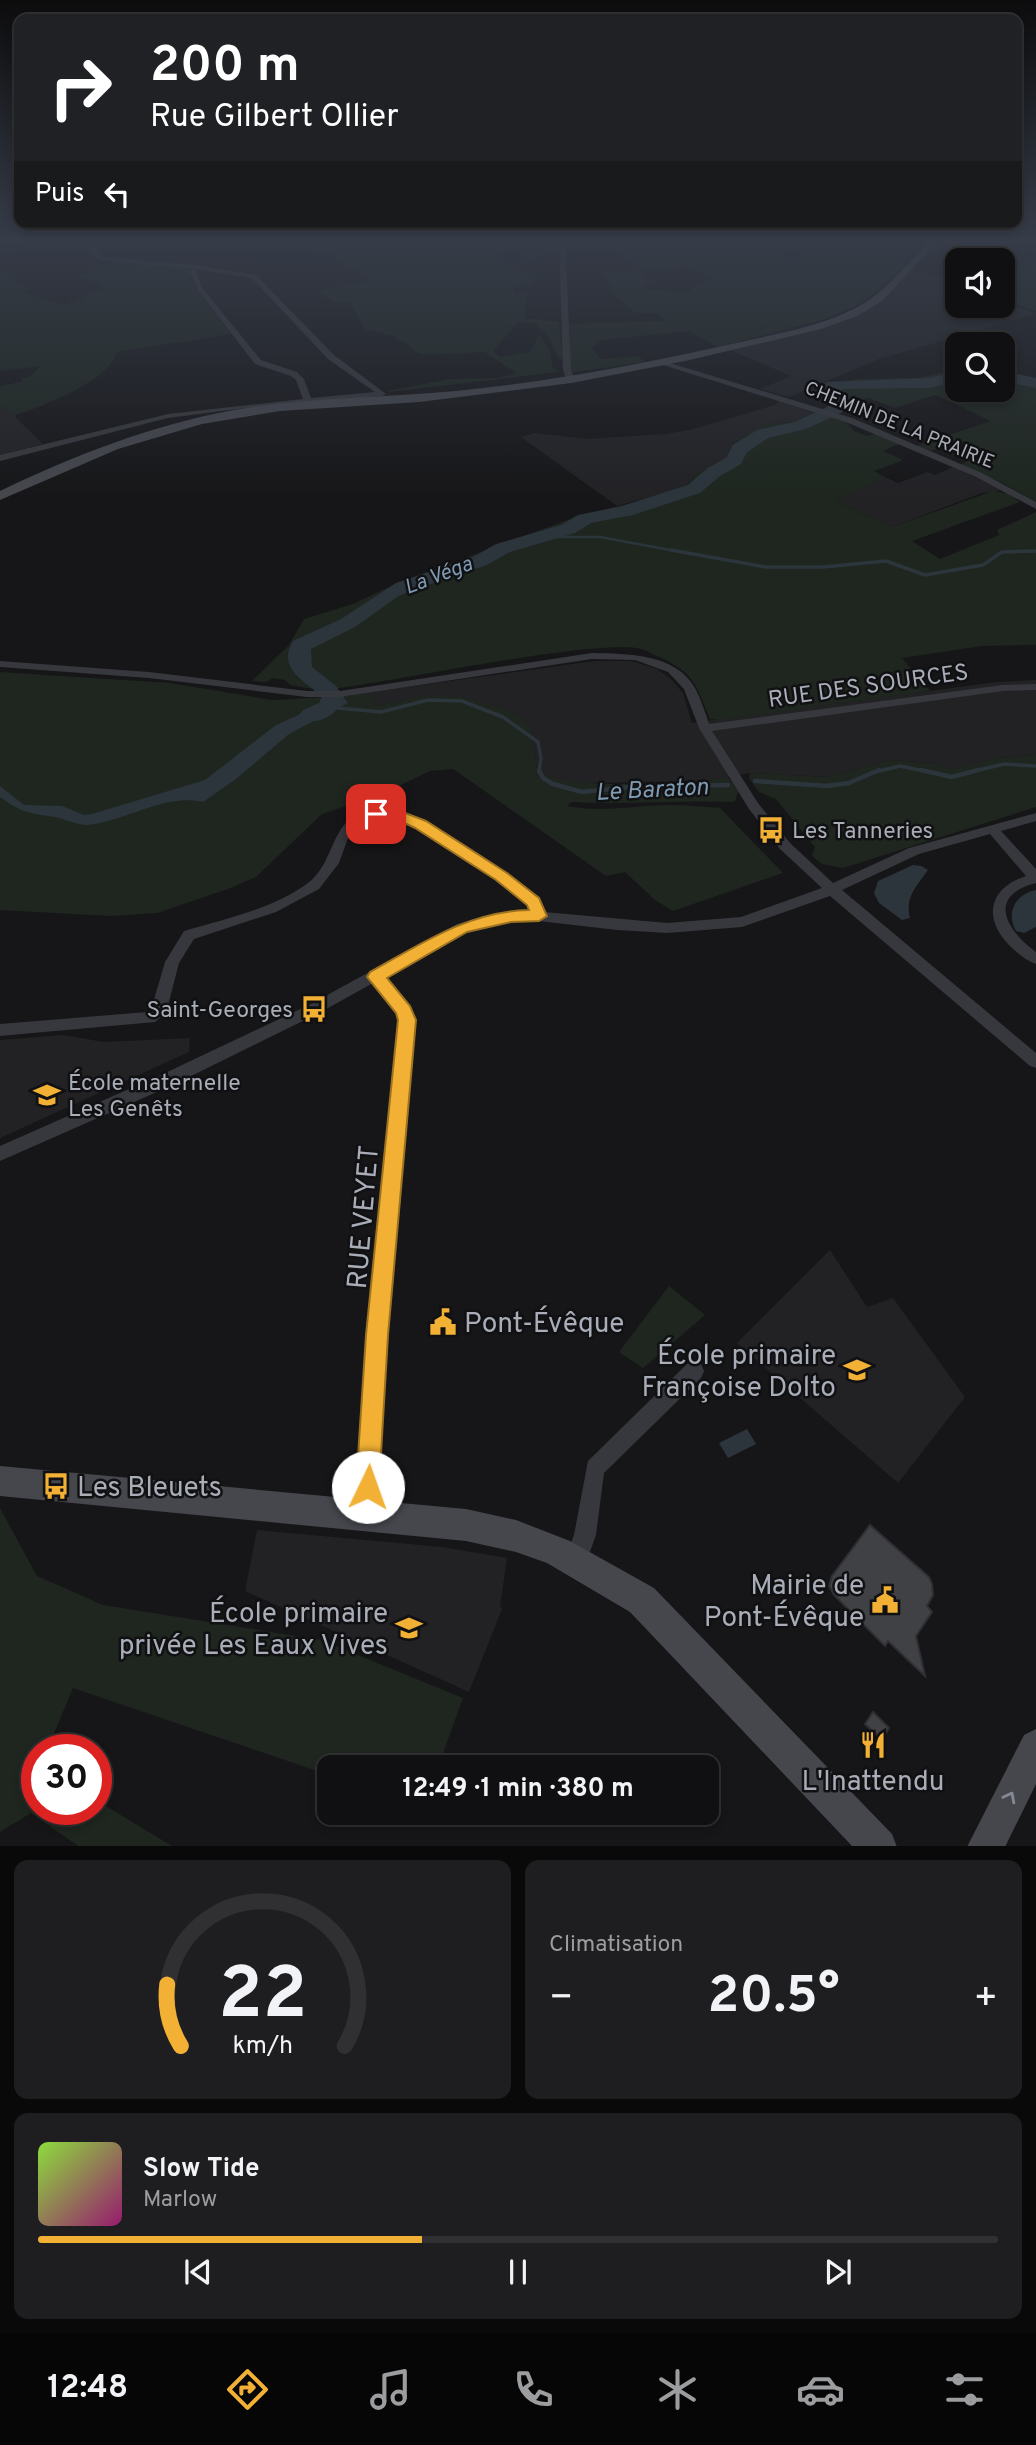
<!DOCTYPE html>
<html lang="fr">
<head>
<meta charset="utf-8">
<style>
  :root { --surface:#101012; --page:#1e1e20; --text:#f1f3f6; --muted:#9c9d9f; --line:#303032; --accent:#f2b134 }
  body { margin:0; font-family:Overpass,sans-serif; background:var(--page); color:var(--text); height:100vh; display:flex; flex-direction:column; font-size:26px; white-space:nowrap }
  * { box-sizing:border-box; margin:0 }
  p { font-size:23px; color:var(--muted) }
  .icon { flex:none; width:38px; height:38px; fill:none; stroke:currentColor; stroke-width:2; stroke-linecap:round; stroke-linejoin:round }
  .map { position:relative; height:1846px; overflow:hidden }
  .sheet { display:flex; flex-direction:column; gap:14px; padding:14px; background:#09090a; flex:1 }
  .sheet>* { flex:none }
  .top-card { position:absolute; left:14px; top:14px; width:1008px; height:214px; border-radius:14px; box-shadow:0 4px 10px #0003,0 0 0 2px var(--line); background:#202124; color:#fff; overflow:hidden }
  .controls { position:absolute; left:945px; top:248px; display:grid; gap:14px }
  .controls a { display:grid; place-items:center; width:70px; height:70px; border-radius:14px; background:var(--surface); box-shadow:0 4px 10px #0003,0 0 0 2px var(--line); font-size:35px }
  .speed { position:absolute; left:21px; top:1734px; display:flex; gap:14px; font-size:35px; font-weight:700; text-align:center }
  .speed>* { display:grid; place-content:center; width:91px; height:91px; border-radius:50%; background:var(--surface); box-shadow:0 4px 10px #0003,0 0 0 2px var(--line); line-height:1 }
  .speed .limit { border:10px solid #d22; background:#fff; color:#111 }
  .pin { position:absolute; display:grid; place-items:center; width:60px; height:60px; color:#fff; margin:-30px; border-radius:14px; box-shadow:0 4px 10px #0006 }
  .me { position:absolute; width:77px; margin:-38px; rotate:3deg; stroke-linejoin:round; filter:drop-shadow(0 0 5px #0008) }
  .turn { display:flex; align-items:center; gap:24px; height:147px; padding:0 21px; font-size:32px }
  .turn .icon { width:91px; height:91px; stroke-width:2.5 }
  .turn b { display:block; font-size:49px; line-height:60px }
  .then { display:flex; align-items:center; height:66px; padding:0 21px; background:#0003; gap:14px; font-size:26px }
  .big { font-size:52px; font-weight:700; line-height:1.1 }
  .sheet .card { flex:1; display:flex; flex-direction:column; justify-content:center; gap:10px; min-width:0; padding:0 24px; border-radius:14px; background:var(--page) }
  .sheet .dial { align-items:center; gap:0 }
  .dial svg { height:182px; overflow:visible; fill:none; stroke:var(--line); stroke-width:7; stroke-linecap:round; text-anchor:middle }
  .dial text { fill:var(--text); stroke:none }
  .song { display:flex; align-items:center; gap:21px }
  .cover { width:84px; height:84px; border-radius:10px; background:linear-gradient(135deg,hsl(90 70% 55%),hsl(320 70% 35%)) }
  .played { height:7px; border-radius:4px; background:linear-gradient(90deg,var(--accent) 40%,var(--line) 40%) }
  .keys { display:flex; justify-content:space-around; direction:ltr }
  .heat { display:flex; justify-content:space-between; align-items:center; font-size:38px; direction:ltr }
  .sheet .tiles { flex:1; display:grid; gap:14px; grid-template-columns:1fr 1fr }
  .card:last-child { grid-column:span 2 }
  .trip { position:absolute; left:317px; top:1755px; width:402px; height:70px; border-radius:14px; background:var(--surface); box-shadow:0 4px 10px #0003,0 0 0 2px var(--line); font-weight:700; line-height:70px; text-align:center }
  .menu { display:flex; height:112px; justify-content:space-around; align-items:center; background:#060607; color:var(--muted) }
  .menu .icon { width:49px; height:49px }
  .menu .on { color:var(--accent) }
  .menu b { font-size:32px; color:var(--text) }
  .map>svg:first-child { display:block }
  .built { fill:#222225 }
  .green { fill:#1e261f }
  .water { fill:#2c353c }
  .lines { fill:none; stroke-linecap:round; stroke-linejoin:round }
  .stream-far2 { stroke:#2c353c; stroke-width:2.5 }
  .stream-far1 { stroke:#2c353c; stroke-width:3.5 }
  .stream { stroke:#2c353c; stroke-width:4.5 }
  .river { fill:#2c353c; fill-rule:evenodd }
  .building { fill:#404145; stroke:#303034; stroke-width:2 }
  .street { fill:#37383d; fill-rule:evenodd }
  .secondary { fill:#45474d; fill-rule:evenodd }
  .oneway { stroke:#858993 }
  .route { fill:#f2b134; stroke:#9d7322; stroke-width:2 }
  .labels { text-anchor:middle; stroke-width:5; stroke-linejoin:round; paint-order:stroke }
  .far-street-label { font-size:19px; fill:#a8adb8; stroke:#111113 }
  .far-water-label { font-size:21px; font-style:italic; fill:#7f9bb3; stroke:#111113 }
  .street-label { font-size:23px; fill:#a8adb8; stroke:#111113 }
  .poi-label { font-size:23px; fill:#a8adb8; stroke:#111113; text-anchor:start }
  .water-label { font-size:24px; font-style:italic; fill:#7f9bb3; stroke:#111113 }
  .near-street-label { font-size:28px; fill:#a8adb8; stroke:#111113 }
  .near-poi-label { font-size:28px; fill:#a8adb8; stroke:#111113; text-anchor:end }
</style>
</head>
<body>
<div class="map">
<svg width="1036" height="1847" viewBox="0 0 1036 1847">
  <rect width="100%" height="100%" fill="#161618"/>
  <g class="built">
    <polygon points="909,271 956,279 946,282 957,286 957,306 1003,306 1003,301 1036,314 879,359 789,397 760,389 791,376 730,350 857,316 885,298"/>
    <polygon points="775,399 820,411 797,422 771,424 735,442 727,461 703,467 685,488 617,506 521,437 535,433 587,439 665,434 690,430 775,405 778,402"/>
    <polygon points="0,407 16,415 16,418 43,444 0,455"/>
    <polygon points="953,467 996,487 1000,491 982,493 892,527 836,501 880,478 885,477 898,483 928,472 935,475"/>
    <polygon points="594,661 632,661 657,669 672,680 683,693 692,723 997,682 1036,680 1036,755 998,758 950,770 934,763 890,760 828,777 750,773 709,781 584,783 548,779 537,771 531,727 439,695 375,706 370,692"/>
    <polygon points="63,1035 104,1042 190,1038 189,1052 0,1138 0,1040"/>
    <polygon points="830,1250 867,1307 893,1298 965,1397 898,1483 737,1343"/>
    <polygon points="257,1530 442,1547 507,1558 500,1607 502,1609 469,1692 245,1591"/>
  </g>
  <g class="green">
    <polygon points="0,238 88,238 0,251"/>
    <path d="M273,238H558L553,250L526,262L520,261L535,247V243H522L504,249L500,256L503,259L498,264C511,268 523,273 538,275L530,284L515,285L514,293H528L525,318L559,322L563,359H559L549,338L537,324L518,322L493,351L500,357L530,352L539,335L550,351L553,368L560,372L389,392L388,391L450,379L498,378L516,373L485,352L428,355L417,353L406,343L395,340L397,337L365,329L349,301L335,303L317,291L370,281L324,249L305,248L316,242Z"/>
    <polygon points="599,238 720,238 800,259 807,249 805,244 799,242 816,238 924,238 928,241 877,291 855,306 825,319 718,347 689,331 600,340 592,348 600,359 638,356 645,362 573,372 570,371 570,324 664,321 659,313 635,313 612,292 605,272 635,271 652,283 642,286 651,290 689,292 693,287 714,279 688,265 644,270"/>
    <polygon points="1036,258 1036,311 1003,301 1003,267 1014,267"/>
    <path d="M116,262L186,267L190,271L193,285L231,334L117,352C108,382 45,405 16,415L0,407V386L21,382L22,378L29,377L41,366L0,371V271L27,288L24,292C37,299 49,300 63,305L107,288L92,280L74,277Z"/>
    <polygon points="957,369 957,390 1003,390 1003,371 1036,379 1036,502 1003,483 962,466 966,461 988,454 964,441 930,451 916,446 991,421 935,395 895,408 867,398 846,406 847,401 839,391 827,390 822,384 858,379 919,378"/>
    <path d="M820,411L845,421L854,431L866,436L876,434L899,444L883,451L903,460L874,471L885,477L836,501L892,527L993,491L1009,494L1020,502L912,541L940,559L999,535L997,530L1036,512V645L982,646L902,658L930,691L719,720L710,719C694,678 692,671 650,653C631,629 372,687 327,689C314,690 302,687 290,685L285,680L273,678L266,682L252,681L289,645L304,619L353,604L395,584L570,519L678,491L685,488L703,467L727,460L735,442L752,431L771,424L797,422Z"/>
    <path d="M0,672L170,683L272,700L346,696L370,692L375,706C395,703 419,695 440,695C472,697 508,706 531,727L537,771C567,792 670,781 709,781L728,777L738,791L735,801L731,802C677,800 624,805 571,802L567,806C602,813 636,805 671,805C687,805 703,807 720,808L783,873L673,911L655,900L625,872L606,876L453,769L430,771L382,794L322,814L256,877L228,889L157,913L111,916L0,910Z"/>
    <polygon points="1036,755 1036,807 843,868 822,864 812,856 815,847 776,799 759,792 749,778 750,773 828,777 890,760 934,763 950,769 998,758"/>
    <polygon points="669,1286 705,1315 643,1368 619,1352"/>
    <polygon points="0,1508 37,1576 103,1605 321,1640 463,1698 438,1767 329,1768 329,1775 73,1688 47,1750 37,1750 37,1810 96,1810 96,1800 172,1846 78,1846 31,1813 0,1832"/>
  </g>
  <g class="water">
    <path d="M322,696L343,697L348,703L289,734L236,779L203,802C164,793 125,822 87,825C76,825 65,819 55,817C28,813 22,813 0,797V786L24,805L62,806L84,815L92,814L205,780L276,725L318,706Z"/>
    <path d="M913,865L921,866L928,870C916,887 905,897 910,918L902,920L879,903L874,893L878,881Z"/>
    <path d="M1036,890V927L1024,933L1016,931C1005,912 1016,894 1036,890Z"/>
    <polygon points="747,1429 756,1444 728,1458 719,1443"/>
  </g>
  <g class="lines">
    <g class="stream-far2">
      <polyline points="538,537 600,537 681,552"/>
      <polyline points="1011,552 1036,551"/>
    </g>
    <g class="stream-far1">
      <polyline points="671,550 765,567 823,567 886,561 925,575 983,565 1002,552 1036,551"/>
      <polyline points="338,708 381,712 428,700 462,701 503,717 538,742 541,758 539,772"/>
      <polyline points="875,772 900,766 929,772"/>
      <polyline points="971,772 1004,764 1036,766"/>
    </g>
    <g class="stream">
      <polyline points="539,770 543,778 553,784 582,792 631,787 728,785"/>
      <polyline points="921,770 952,777 978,770"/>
      <polyline points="755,781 827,786 849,783 879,770"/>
    </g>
    <g class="river">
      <polygon points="1003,371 1036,378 1036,388 1003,381"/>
      <path d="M957,372V382L929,388L842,389L850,400L847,410L806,429L768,438L747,452L741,464L720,476L700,493L633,515L591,523L575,533L510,552L487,565L410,591L397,597L355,627L311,649L312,667L336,686L344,697C338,714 321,725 303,720L299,715L303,710L319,703L322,697C306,681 276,669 293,641L341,619L396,583L473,557L496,544L561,525L578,515L622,506L688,485L708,468L727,457L733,445L757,430L795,422L833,404L834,400L823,385L826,382L929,378Z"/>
    </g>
  </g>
  <g class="building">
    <polygon points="870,1525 929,1577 932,1584 933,1595 927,1606 932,1612 916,1636 925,1676 888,1641 885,1646 834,1595 829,1586 832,1576"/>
    <polygon points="873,1712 889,1728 882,1740 865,1724"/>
  </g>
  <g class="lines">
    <g class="street">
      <path d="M91,238H97L94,242L98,254L103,257L195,265L256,275L334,355L386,394L382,396L237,409L168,418L0,461V455L168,414L303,399L296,380L291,376L255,364L198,290L190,272L191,269L100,260L92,255L88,242ZM197,269L252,278L328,359L375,392L311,398L304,379L297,372L261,360L203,289L196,272Z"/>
      <polygon points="559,238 565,238 571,370 574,378 570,380 566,378 563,370"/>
      <polygon points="663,361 852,418 982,473 1036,502 1036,509 976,477 846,422 663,365"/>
      <path d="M592,653C627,654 675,653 695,688C701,699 705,712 709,724L1003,685L1036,684V690L1003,691L712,731L758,803L790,843L833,883L909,848L1036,813V821L1001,831L1036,869V883C986,896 1006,930 1036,952V964C1027,961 1020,955 1013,949C983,922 986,889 1026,876L990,834L919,854L842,890L1036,1053V1068L1030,1066L830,896L742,927L667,933L617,930L530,920L493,924L467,932L385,977L409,1006L415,1020L390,1292L374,1515L371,1522L364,1525L357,1522L354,1515L372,1292L399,1020L397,1012L373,983L319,1013L175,1084L0,1161V1146L163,1074L309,1005L457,924L493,914L530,910L528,905L497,880L415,827L398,820L370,818L351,830L339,863L319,889L276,912L194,939L179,963L166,1013L155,1022L0,1036V1024L147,1012L151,1010L165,962L184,931C225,919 273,909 308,883C335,863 330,821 365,811C375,808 393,810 402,812C430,819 516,876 537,897C541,901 543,907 544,912L667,923L741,917L822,888L780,849L749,809L699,728L684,689L668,672L635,660L592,659L340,697H307L149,678L0,667V661L149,672L307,691H340Z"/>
      <polygon points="694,1362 701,1364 704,1371 701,1378 604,1473 596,1535 584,1568 576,1571 568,1568 565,1560 574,1535 588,1461 687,1364"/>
    </g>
    <g class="secondary">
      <path d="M932,238H941L882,301L857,316L821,329L685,361L571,383L419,402L280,411L202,424L118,449L0,500V491C75,455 152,425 234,410C307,397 382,398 456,391C547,382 637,365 727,345C773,334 822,328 863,304C890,288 910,260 932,238Z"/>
      <polygon points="0,1466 466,1509 516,1520 570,1541 654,1588 892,1834 897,1847 853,1847 630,1612 547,1563 516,1552 466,1541 0,1496"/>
      <polygon points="1036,1729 1036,1784 1005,1847 967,1847 1024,1735"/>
    </g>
  </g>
  <defs><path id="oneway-chevron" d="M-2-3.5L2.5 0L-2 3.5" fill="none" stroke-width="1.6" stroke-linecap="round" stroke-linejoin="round" transform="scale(1.75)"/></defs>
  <use class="oneway" href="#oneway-chevron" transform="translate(1010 1797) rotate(-63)"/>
  <linearGradient id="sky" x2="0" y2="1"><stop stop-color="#0c0c0d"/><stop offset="0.48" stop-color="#363c48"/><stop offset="1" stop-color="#363c48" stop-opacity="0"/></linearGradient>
  <rect width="1036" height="497" fill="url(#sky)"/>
  <path class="route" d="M376,809L400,811L426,821L507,873L539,898L547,916L539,921L511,922L467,932L387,978L410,1006L416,1020L388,1335L379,1487L376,1495L368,1499L359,1495L356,1487L366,1335L398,1020L396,1013L367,977L370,972C421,944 469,911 529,910L527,905L496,880L415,828L398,820L371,817L368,814L371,810Z"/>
  <defs>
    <symbol id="bus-bare" viewBox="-9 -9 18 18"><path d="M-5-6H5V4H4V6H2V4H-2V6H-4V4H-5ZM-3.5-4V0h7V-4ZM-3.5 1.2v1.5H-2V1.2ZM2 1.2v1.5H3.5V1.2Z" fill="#f2b134" stroke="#111113" stroke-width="2.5" paint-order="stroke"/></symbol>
    <symbol id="school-bare" viewBox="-9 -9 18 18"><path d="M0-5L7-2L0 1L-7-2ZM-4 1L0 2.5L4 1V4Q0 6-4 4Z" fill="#f2b134" stroke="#111113" stroke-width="2.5" paint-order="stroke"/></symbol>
    <symbol id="civic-bare" viewBox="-9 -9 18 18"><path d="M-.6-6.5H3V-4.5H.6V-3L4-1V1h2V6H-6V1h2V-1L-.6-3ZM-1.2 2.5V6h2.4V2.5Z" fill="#f2b134" stroke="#111113" stroke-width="2.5" paint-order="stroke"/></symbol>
    <symbol id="restaurant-bare" viewBox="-9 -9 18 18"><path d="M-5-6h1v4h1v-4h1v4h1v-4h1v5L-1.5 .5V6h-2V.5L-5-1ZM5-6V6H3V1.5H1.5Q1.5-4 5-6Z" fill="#f2b134" stroke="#111113" stroke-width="2.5" paint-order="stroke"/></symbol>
  </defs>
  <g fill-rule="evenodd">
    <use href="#bus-bare" x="752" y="811" width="38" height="38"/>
    <use href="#bus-bare" x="295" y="990" width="38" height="38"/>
    <use href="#school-bare" x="28" y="1076" width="38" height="38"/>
    <use href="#civic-bare" x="424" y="1303" width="38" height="38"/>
    <use href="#school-bare" x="838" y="1351" width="38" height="38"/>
    <use href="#bus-bare" x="37" y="1467" width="38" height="38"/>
    <use href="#civic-bare" x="866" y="1581" width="38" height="38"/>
    <use href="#school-bare" x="390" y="1609" width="38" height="38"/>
    <use href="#restaurant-bare" x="854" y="1726" width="38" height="38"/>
  </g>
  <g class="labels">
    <g class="far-street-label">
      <text transform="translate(900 424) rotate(22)" y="7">CHEMIN DE LA PRAIRIE</text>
    </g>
    <g class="far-water-label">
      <text transform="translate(438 575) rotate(-21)" y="7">La Véga</text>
    </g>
    <g class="street-label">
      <text transform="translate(868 685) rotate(-8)" y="8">RUE DES SOURCES</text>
    </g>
    <g class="poi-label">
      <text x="792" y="838">Les Tanneries</text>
      <text x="293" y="1017" text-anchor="end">Saint-Georges</text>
      <text x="68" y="1090">École maternelle<tspan x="68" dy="26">Les Genêts</tspan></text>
    </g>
    <g class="water-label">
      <text transform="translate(652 789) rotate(-3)" y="8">Le Baraton</text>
    </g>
    <g class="near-street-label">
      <text transform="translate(362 1217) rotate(-85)" y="10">RUE VEYET</text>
    </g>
    <g class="near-poi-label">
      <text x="464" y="1332" text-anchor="start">Pont-Évêque</text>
      <text x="836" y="1364">École primaire<tspan x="836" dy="32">Françoise Dolto</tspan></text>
      <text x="77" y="1496" text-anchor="start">Les Bleuets</text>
      <text x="864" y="1594">Mairie de<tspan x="864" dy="32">Pont-Évêque</tspan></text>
      <text x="388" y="1622">École primaire<tspan x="388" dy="32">privée Les Eaux Vives</tspan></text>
      <text x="873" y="1790" text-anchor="middle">L'Inattendu</text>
    </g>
  </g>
</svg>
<div class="controls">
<a><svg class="icon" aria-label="sound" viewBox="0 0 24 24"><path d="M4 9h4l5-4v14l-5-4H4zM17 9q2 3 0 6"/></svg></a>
<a><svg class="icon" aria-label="search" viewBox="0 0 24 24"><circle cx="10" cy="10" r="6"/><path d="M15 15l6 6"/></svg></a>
</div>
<div class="speed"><div class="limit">30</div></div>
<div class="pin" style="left:376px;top:814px;background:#d93025"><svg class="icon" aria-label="arrive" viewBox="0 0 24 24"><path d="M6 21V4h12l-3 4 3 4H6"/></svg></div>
<svg class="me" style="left:368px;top:1487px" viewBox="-20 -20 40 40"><circle r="19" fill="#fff"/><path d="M0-13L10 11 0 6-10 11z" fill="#f2b134"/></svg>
<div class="trip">12:49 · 1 min · 380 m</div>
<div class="top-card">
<div class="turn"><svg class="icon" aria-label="right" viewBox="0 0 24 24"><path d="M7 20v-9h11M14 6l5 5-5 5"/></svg><div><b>200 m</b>Rue Gilbert Ollier</div></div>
<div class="then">Puis<svg class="icon" aria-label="left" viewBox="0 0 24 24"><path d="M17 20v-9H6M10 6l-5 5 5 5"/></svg></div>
</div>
</div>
<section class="sheet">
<div class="tiles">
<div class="card dial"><svg viewBox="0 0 100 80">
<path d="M14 69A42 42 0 1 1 86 69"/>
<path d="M14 69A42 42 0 0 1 8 42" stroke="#f2b134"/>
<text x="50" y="56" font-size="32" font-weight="700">22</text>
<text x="50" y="72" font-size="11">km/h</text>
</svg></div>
<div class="card"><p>Climatisation</p>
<div class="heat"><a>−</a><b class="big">20.5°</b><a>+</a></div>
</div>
<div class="card">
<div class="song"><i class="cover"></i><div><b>Slow Tide</b><p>Marlow</p></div></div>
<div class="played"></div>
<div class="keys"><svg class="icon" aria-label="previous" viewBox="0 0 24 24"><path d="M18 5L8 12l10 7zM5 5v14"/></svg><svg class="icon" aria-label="pause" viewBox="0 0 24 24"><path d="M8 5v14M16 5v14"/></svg><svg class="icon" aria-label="next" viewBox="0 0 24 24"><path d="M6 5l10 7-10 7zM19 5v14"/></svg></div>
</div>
</div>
</section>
<nav class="menu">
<b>12:48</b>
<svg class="icon on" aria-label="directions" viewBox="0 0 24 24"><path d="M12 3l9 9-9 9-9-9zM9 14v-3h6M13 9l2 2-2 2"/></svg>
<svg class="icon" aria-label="music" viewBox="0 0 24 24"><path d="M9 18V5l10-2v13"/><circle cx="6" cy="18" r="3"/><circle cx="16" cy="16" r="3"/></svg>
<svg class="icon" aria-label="phone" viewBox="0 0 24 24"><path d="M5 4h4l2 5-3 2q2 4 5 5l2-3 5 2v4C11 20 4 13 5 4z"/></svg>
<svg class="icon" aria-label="climate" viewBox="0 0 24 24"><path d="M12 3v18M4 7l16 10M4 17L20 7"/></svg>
<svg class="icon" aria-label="car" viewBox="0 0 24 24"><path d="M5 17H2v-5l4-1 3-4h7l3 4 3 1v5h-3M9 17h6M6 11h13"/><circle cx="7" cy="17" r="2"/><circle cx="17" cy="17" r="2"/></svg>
<svg class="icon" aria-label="filters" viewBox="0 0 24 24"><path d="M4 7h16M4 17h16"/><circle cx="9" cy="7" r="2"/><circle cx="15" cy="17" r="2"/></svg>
</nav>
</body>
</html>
